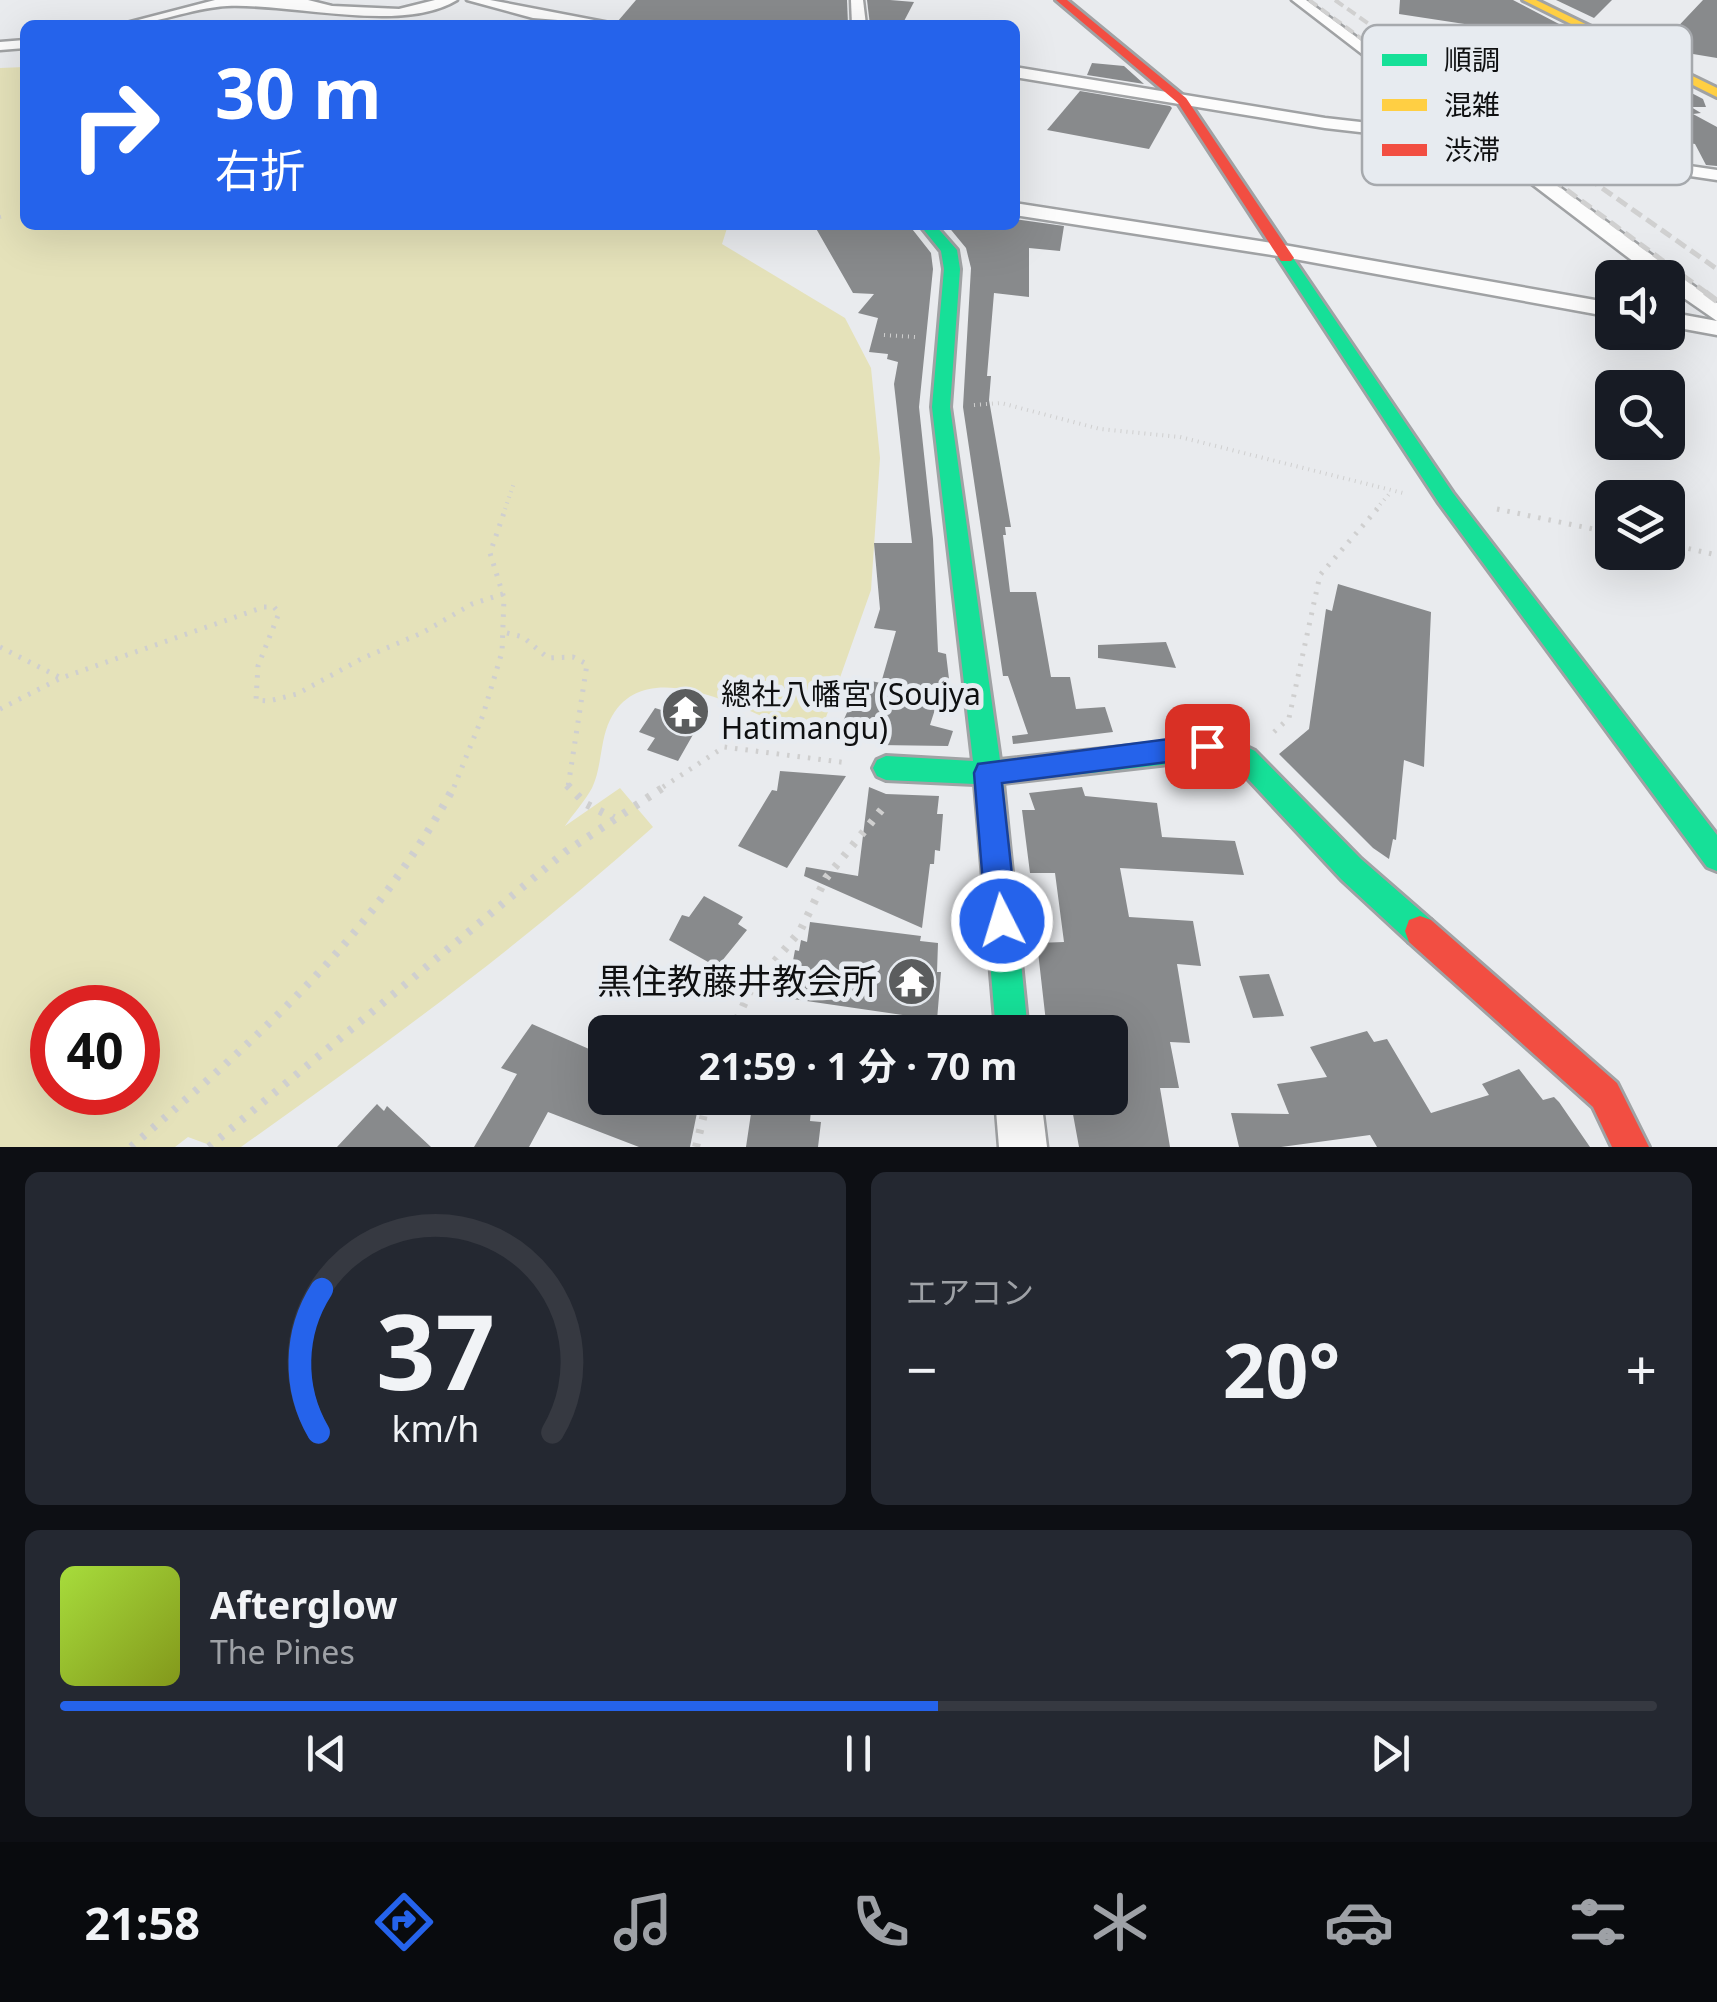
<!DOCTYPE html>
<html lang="ja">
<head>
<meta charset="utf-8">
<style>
  :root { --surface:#171b24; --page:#242831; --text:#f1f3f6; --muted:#9ea1a6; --line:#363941; --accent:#2563eb }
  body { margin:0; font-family:"Noto Sans","Noto Sans JP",sans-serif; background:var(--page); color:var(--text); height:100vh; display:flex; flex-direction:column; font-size:38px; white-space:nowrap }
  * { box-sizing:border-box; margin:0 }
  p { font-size:32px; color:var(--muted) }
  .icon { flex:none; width:55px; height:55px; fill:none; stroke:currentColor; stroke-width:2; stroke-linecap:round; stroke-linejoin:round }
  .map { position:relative; height:1147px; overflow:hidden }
  .sheet { display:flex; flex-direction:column; gap:25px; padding:25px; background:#0d0f14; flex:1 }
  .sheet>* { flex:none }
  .banner { position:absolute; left:20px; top:20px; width:1000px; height:210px; border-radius:15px; box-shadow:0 10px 40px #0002; background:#2563eb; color:#fff; overflow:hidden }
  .fabs { position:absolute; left:1595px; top:260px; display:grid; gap:20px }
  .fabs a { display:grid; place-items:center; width:90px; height:90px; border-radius:15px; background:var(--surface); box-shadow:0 10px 40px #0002; font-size:50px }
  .speed { position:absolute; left:30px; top:985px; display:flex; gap:20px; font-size:50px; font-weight:700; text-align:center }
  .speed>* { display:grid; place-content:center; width:130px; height:130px; border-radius:50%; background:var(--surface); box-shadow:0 10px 40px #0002; line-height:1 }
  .speed .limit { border:15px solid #d22; background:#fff; color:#111 }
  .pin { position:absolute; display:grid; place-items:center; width:85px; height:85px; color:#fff; margin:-42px; border-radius:20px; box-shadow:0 5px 15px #0006 }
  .me { position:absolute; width:110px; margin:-55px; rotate:355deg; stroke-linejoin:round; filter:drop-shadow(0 0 8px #0008) }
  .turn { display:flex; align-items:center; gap:35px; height:210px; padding:0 30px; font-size:45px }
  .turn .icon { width:130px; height:130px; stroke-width:2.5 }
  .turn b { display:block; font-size:70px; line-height:85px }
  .big { font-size:75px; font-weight:700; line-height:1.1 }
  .sheet .widget { flex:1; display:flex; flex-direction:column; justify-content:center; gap:15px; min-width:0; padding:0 35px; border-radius:15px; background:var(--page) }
  .sheet .dial { align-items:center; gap:0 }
  .dial svg { height:260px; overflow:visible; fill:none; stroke:var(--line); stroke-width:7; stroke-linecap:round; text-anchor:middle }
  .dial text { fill:var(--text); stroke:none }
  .song { display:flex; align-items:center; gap:30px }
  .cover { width:120px; height:120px; border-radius:15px; background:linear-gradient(135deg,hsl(80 70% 55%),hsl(70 70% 35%)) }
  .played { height:10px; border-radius:5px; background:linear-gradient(90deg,var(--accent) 55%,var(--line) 55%) }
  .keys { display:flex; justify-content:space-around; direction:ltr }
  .heat { display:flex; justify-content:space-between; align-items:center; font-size:55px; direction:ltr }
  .sheet .tiles { flex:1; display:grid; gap:25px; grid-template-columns:1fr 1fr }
  .widget:last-child { grid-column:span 2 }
  .trip { position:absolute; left:588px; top:1015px; width:540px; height:100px; border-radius:15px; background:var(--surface); box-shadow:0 10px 40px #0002; font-weight:700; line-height:100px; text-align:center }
  .tab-bar { display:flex; height:160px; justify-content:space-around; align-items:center; background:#090b0e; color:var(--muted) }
  .tab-bar .icon { width:70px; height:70px }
  .tab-bar .on { color:var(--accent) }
  .tab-bar b { font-size:45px; color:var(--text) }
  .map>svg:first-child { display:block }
  .green { fill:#e5e2ba; fill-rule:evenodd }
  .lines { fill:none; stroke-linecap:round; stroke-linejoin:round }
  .river { fill:#a0c5f0; fill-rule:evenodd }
  .building { fill:#888a8c }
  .street-casing { stroke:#a0a2a4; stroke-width:5 }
  .fast-casing { stroke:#a0a2a4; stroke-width:6 }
  .slow-casing { stroke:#a0a2a4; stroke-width:6 }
  .jam-casing { stroke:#a0a2a4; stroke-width:6 }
  .path-far2 { stroke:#cfcfcf; stroke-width:4; stroke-dasharray:1 5; stroke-linecap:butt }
  .path-far1 { stroke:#cfcfcf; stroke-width:5; stroke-dasharray:2.5 8; stroke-linecap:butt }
  .path { stroke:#cfcfcf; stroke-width:8; stroke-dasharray:4 10; stroke-linecap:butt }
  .street { fill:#fcfcfc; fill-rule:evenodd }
  .fast { fill:#16e098; fill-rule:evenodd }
  .slow { fill:#ffcf43; fill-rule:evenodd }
  .jam { fill:#f24e42; fill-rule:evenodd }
  .rail-far2 { stroke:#d0d0d0; stroke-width:4; stroke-dasharray:10 5; stroke-linecap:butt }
  .rail-far1 { stroke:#d0d0d0; stroke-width:5; stroke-dasharray:12 6; stroke-linecap:butt }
  .rail { stroke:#d0d0d0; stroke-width:6; stroke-dasharray:16 9; stroke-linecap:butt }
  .route { fill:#2563eb; stroke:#184099; stroke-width:2.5 }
  .labels { text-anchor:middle; stroke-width:10; stroke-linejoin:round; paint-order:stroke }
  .poi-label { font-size:30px; fill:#0f1011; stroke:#e7ebf0; text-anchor:start }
  .near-poi-label { font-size:35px; fill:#0f1011; stroke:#e7ebf0; text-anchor:end }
  .key { fill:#e7ebf0; stroke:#a6a9ad; stroke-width:2.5 }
  .key-label { font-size:28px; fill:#0f1011 }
</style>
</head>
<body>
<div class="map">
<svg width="1717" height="1147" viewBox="0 0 1717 1147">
  <rect width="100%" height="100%" fill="#e9ebee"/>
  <path class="green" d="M25,67V225H728L722,244L845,318L871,368L880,458L871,590L825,720L799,732C746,712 645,650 610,720C600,740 602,767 592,788C585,801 573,814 565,826L620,788L653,827C524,943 382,1047 241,1147H215L188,1137L175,1147H0V68ZM52,1008H138V1092H52Z"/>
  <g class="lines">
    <polygon class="river" points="1469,0 1500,0 1624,56 1674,70 1678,76 1664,84 1604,68"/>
  </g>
  <g class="building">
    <polygon points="636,0 847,0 848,25 624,25 618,21"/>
    <polygon points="867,0 890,0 914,2 902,25 870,25"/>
    <polygon points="1400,0 1513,0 1703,99 1706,107 1691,107 1701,113 1693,114 1717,127 1717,166 1706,165 1695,144 1551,122 1458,60 1471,25 1399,14"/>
    <polygon points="1556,0 1612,0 1594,18"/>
    <polygon points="1703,0 1717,0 1717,58 1687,53 1692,66 1605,24 1669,36"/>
    <polygon points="1092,63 1124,66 1144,84 1087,75"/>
    <polygon points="1080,91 1170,106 1172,108 1149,149 1047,130"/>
    <polygon points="1015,219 1064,226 1060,251 1029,248 1029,297 994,293 987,376 991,376 989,400 1011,527 1005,527 1006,535 1003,535 1010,592 1036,592 1051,677 1070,677 1076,709 1105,707 1113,732 1013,744 1012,736 1028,734 1008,676 1003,676 963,407 971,268 966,248 947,225 1015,225"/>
    <polygon points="814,225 909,225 931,253 933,269 919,407 933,539 938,652 946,654 949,679 945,678 930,725 953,731 948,746 879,745 882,738 875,736 877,718 868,734 841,726 860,683 864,684 866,680 881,683 896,631 874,628 880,609 874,543 912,543 894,384 898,362 887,359 888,354 869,352 878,318 858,313 874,294 853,293"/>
    <polygon points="1338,584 1431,612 1424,767 1404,760 1396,840 1393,839 1389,859 1373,848 1279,754 1309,729 1326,609 1332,611"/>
    <polygon points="1166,642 1176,668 1098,658 1098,645"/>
    <polygon points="655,708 671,713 674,708 703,717 678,761 647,750 655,738 639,732"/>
    <polygon points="780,771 846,776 787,868 738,846 772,790 777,791"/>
    <polygon points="869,787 886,794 939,796 937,814 943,814 940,851 935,850 934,864 930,864 922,928 804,876 806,867 858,876"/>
    <polygon points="1082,787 1085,796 1157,803 1162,837 1235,841 1244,875 1120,868 1129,917 1193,921 1201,966 1177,964 1190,1043 1170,1042 1179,1088 1160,1088 1170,1147 1079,1147 1070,1098 1110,1098 1110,1031 1047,1031 1037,943 1064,942 1055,873 1030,873 1022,810 1035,810 1029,793"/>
    <polygon points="704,896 743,917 738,924 747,930 717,967 669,940 682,915 689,917"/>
    <polygon points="810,922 921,936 920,941 938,943 937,972 941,972 937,1020 786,998 795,950 799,951 801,940 807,942"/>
    <polygon points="1269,974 1284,1016 1253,1018 1239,976"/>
    <polygon points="532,1024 605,1056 605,1098 700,1098 690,1147 639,1147 548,1112 529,1147 474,1147 517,1074 501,1068"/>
    <polygon points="1367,1031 1374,1042 1387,1039 1431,1113 1489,1095 1482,1084 1519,1069 1543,1100 1554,1097 1559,1102 1590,1147 1377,1147 1370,1135 1281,1147 1239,1147 1231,1113 1289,1114 1277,1084 1327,1077 1310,1047"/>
    <polygon points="766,1098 812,1098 810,1121 821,1122 818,1147 746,1147 753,1100"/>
    <polygon points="377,1104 384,1111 387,1106 431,1147 337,1147"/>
  </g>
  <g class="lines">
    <defs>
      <g id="street">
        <path d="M215,0H308L332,6L399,9L435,0H457C401,34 293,3 227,6C190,8 156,25 119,25Z"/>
        <polygon points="467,0 490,0 620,25 533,18"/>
        <polygon points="851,0 863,0 866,25 852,25"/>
        <polygon points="1292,0 1306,0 1492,137 1717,170 1717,180 1508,149 1717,303 1717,321 1668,287 1668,278 1655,278 1482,146 1325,128 1015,77 1015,67 1325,118 1466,134"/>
        <polygon points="25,40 25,48 0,50 0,42"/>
        <polygon points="1015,203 1278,244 1612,303 1612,317 1278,256 1015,215"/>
        <polygon points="1668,312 1717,321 1717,335 1668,326"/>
        <polygon points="995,1098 1041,1098 1047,1147 999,1147"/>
      </g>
      <g id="fast">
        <polygon points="920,225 935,225 957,250 960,269 950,407 1000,760 1224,736 1255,751 1361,859 1431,920 1435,931 1431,942 1420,946 1409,942 1341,879 1237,767 1221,758 1003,783 1028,1032 996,1032 975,784 886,780 877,776 873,768 877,760 886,756 973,761 932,407 944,269 941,251"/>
        <polygon points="1281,255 1291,255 1453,493 1717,835 1717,871 1707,867 1439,503 1278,258"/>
      </g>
      <polygon id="slow" points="1523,0 1536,0 1717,88 1717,97"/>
      <g id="jam">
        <polygon points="1056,0 1067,0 1186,98 1294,258 1291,261 1281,261 1178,103"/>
        <polygon points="1420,916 1431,920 1617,1083 1649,1147 1612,1147 1593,1107 1409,942 1405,931 1409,920"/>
      </g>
    </defs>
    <use href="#street" class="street-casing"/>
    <use href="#fast" class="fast-casing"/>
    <use href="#slow" class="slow-casing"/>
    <use href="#jam" class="jam-casing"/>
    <g class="path-far2">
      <polyline points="0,217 5,216"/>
      <polyline points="884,335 915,337"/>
      <polyline points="974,405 1001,403 1100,429 1180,437 1407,494"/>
      <polyline points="505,509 514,483"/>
      <polyline points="1376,509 1391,492"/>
    </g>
    <g class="path-far1">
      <polyline points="1497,509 1612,533"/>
      <polyline points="1668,544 1717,555"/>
      <polyline points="507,633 523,637 548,658 573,657 587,664 568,787"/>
      <polyline points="0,647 61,678"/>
      <polyline points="0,709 61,678 264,607 274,607 279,613 258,666 256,700 269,701 297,694 363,658 422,633 472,604 506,593"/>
      <polyline points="1274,732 1289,718 1320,575 1379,507"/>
      <polyline points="454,787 483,715 502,652 504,598 490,553 506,507"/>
      <polyline points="663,787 724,747 848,763"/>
    </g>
    <g class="path">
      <polyline points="567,785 586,804 614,818"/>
      <polyline points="731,1032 750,991 800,931 826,878 887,803"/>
      <path d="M131,1147C263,1033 370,940 455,785"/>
      <polyline points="209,1147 565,852 667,785"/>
      <polyline points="696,1147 708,1098"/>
    </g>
    <use href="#street" class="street"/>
    <use href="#fast" class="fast"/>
    <use href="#slow" class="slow"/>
    <use href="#jam" class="jam"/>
    <g class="rail-far2">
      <polyline points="1309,0 1484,129"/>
      <polyline points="1335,0 1518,129"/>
    </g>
    <g class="rail-far1">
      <polyline points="1480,126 1708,294"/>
      <polyline points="1514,126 1717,269"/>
    </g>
    <polyline class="rail" points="1705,292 1717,301"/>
  </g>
  <polygon class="route" points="1207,734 1217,738 1221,746 1217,753 1207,757 1002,783 1017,921 1012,932 1002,936 991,932 986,921 974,773 978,764"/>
  <defs>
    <symbol id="temple-disc" viewBox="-11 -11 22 22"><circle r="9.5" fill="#5b5d5e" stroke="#e7ebf0"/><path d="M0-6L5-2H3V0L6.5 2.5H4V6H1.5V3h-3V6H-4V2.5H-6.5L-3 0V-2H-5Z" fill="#fff"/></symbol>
  </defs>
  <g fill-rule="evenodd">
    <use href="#temple-disc" x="658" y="684" width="55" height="55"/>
    <use href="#temple-disc" x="884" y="954" width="55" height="55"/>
  </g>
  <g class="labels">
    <g class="poi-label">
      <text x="721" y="705">總社八幡宮 (Soujya<tspan x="721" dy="34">Hatimangu)</tspan></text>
    </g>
    <g class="near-poi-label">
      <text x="877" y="994">黒住教藤井教会所</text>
    </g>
  </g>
  <rect x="1362" y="25" width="330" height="160" rx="15" class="key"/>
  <rect x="1382" y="54" width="45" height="12" fill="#16e098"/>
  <rect x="1382" y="99" width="45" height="12" fill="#ffcf43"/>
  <rect x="1382" y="144" width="45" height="12" fill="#f24e42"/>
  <g class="key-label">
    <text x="1444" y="70">順調</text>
    <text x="1444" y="115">混雑</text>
    <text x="1444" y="160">渋滞</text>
  </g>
</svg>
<div class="fabs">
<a><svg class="icon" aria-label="sound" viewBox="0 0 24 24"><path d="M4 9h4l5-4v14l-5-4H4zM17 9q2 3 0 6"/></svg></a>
<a><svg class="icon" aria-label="search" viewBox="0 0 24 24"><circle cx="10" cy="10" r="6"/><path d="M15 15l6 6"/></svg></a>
<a><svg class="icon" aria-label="layers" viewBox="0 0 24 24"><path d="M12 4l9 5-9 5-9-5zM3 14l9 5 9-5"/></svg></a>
</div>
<div class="speed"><div class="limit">40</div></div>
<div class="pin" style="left:1207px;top:746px;background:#d93025"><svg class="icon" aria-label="arrive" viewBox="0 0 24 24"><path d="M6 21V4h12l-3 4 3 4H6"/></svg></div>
<svg class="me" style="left:1002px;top:921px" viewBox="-20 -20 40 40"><circle r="17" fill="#2563eb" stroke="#fff" stroke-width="3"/><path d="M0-11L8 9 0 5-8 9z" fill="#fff"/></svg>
<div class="trip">21:59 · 1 分 · 70 m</div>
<div class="banner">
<div class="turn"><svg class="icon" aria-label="right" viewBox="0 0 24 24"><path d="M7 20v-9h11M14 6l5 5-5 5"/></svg><div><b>30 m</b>右折</div></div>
</div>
</div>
<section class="sheet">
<div class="tiles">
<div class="widget dial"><svg viewBox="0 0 100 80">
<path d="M14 69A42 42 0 1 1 86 69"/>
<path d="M14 69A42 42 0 0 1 15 25" stroke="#2563eb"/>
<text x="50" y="56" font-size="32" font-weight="700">37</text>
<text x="50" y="72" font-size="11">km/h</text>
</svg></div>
<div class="widget"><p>エアコン</p>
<div class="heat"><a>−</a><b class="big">20°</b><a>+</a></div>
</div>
<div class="widget">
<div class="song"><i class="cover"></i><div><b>Afterglow</b><p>The Pines</p></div></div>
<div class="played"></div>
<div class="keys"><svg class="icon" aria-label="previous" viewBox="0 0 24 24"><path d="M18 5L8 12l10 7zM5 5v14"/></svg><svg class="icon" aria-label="pause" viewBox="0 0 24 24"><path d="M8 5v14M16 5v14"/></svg><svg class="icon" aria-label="next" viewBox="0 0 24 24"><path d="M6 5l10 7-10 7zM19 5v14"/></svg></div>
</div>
</div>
</section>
<nav class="tab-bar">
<b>21:58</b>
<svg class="icon on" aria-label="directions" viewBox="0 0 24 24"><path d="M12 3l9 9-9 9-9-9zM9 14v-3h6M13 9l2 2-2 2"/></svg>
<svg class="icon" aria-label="music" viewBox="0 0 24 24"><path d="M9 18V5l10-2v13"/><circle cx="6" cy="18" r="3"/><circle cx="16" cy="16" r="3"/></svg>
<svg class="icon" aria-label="phone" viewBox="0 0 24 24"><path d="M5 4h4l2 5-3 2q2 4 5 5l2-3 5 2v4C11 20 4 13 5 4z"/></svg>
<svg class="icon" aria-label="climate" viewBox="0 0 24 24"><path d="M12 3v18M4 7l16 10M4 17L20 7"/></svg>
<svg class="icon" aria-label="car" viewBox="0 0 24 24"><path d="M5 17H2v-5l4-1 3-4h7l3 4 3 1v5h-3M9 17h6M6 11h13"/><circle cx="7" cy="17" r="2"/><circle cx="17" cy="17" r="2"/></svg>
<svg class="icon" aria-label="filters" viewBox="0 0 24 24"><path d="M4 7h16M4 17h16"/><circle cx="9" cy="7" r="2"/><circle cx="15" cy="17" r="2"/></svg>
</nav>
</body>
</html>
